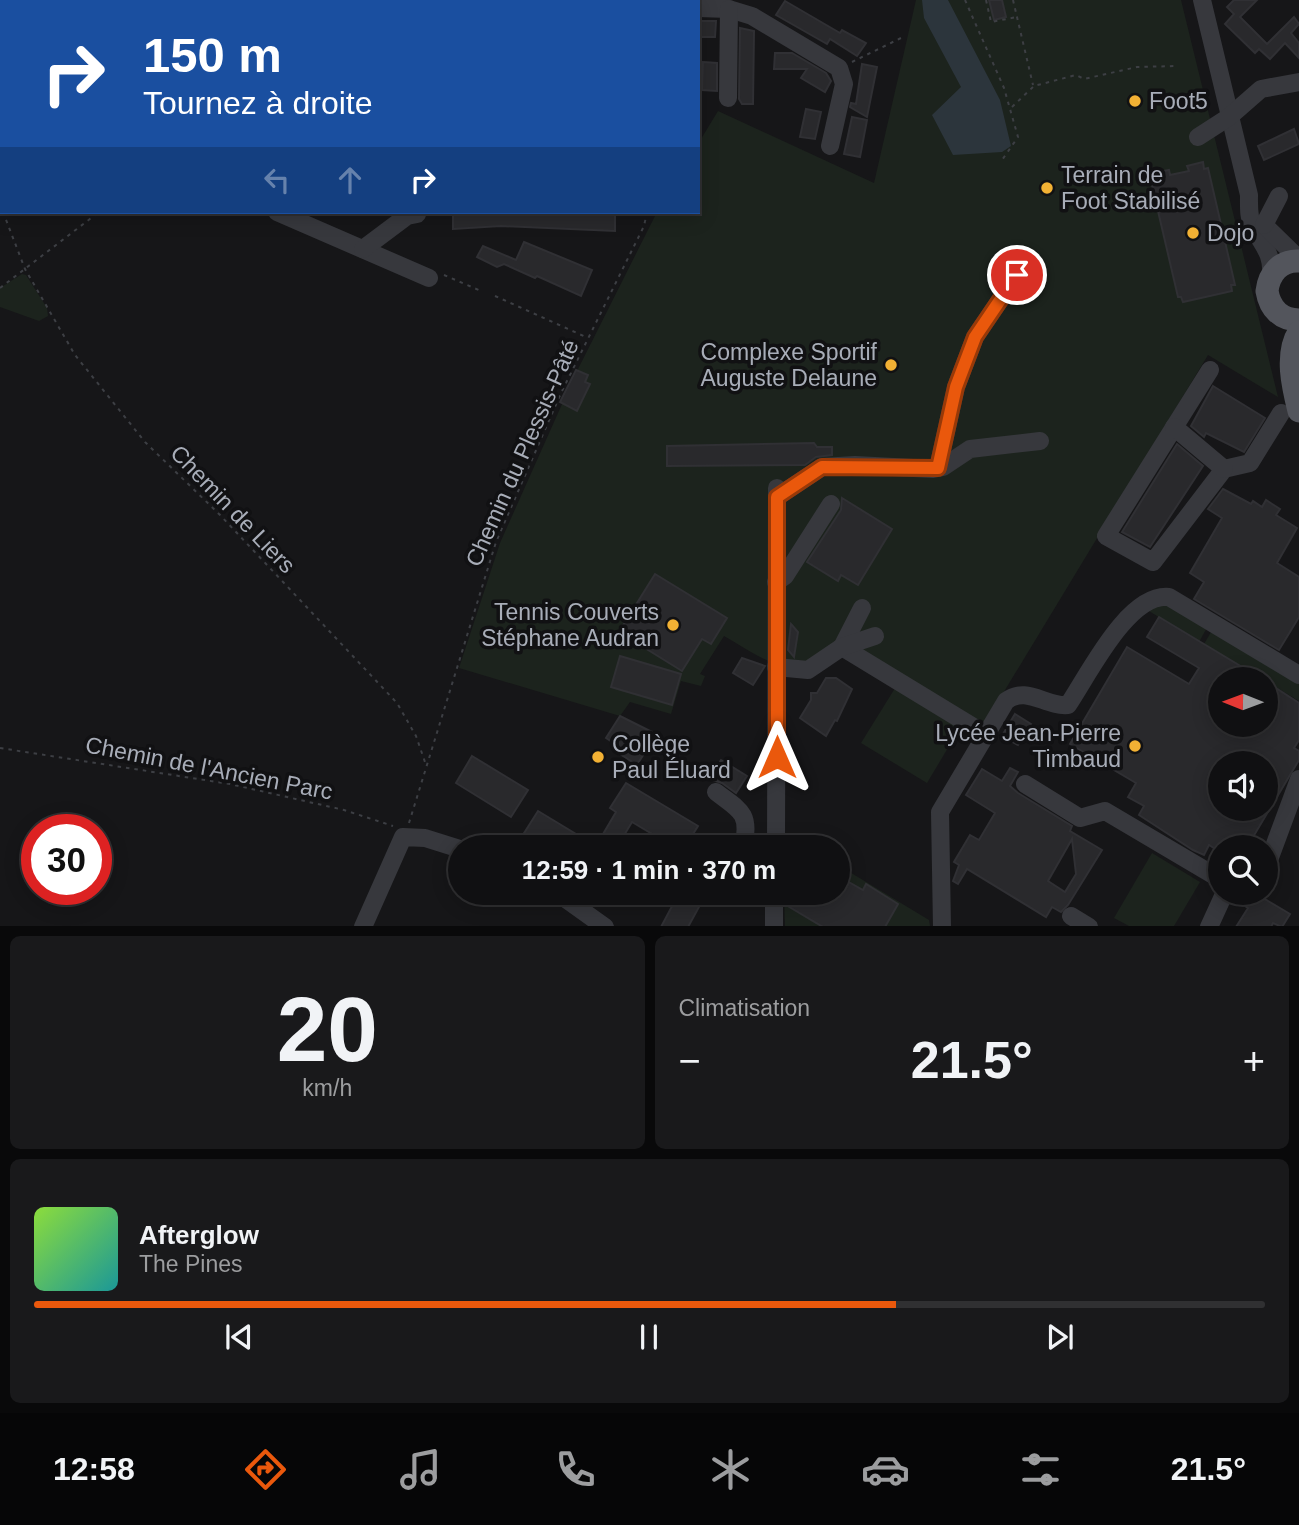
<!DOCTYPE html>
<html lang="fr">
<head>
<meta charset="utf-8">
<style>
  :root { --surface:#101012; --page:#19191b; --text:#f1f3f6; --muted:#9c9d9f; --line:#303032; --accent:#ea580c }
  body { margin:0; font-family:Arial,sans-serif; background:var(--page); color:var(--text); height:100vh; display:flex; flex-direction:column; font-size:26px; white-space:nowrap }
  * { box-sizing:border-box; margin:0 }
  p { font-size:23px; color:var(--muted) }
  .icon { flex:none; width:38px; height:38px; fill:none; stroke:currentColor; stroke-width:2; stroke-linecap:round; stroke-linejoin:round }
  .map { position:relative; height:926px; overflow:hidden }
  .drawer { display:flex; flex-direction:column; gap:10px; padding:10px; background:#09090a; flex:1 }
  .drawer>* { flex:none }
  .banner { position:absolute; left:0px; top:0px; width:700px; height:214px; box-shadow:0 4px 18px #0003,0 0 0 2px var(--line); background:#1a4fa0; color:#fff; overflow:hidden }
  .needle { width:46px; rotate:271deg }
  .buttons { position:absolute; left:1208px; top:667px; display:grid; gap:14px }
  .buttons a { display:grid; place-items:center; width:70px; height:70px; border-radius:50%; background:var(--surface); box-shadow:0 4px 18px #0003,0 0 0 2px var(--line); font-size:35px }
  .speed { position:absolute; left:21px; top:814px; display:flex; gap:14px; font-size:35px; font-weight:700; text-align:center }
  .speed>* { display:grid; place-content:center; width:91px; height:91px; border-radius:50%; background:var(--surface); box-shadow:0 4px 18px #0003,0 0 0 2px var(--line); line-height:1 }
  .speed .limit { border:10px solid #d22; background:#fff; color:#111 }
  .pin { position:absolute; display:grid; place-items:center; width:60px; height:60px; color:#fff; margin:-30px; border:4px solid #fff; border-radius:50%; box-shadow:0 2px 7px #0007 }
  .me { position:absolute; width:77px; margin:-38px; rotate:0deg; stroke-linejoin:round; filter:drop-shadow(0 0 5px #0008) }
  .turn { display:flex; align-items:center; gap:24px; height:147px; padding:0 28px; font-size:32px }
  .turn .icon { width:91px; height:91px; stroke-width:2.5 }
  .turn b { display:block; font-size:49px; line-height:60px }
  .lanes { display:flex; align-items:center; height:66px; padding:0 28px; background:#0003; justify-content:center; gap:35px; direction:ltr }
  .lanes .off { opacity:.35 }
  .big { font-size:52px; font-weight:700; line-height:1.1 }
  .drawer .tile { flex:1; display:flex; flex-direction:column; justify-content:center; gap:10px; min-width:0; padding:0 24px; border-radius:10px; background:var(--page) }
  .drawer .dial { align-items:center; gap:0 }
  .dial b { font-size:91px; line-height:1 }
  .song { display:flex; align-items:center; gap:21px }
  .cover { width:84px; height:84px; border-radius:10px; background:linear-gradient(135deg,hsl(90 70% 55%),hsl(180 70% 35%)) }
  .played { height:7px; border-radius:4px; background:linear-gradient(90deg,var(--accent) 70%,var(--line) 70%) }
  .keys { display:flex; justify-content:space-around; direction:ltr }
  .heat { display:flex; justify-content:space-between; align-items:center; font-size:38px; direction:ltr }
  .drawer .tiles { flex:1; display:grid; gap:10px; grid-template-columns:1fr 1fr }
  .tile:last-child { grid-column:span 2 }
  .trip { position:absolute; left:448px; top:835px; width:402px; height:70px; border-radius:35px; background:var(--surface); box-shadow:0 4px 18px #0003,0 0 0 2px var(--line); font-weight:700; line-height:70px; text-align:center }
  .tabs { display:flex; height:112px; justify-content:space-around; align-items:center; background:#060607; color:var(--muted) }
  .tabs .icon { width:49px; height:49px }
  .tabs .current { color:var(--accent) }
  .tabs b { font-size:32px; color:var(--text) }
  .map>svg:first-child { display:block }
  .green { fill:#1c231d }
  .water { fill:#2c353c }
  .building { fill:#29292c; stroke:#303034; stroke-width:2; fill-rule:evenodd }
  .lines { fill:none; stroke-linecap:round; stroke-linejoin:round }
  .path { stroke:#3d3f44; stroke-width:2; stroke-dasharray:3.5 5; stroke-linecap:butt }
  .minor { stroke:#37383d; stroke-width:18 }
  .major { stroke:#53555c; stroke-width:23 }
  .route-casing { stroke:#983908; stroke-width:18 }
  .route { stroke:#ea580c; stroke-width:12 }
  .poi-dot { fill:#f2b134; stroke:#111113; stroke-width:2.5 }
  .labels { text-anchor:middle; stroke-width:7; stroke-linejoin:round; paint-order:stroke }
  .poi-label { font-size:23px; fill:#a8adb8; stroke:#111113; text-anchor:start }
  .street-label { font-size:23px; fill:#a8adb8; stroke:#111113 }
</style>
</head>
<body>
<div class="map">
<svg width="1299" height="927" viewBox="0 0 1299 927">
  <rect width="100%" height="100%" fill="#161618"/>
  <g class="green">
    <path d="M916,0H1181L1278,397L1208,355L982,728L839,640C831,647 819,661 809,664C778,674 749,650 724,636L700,674L705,676L701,686L681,681L671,714L630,702L620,716L459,668L500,543L575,375L657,212H698V144L718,111L874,183Z"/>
    <polygon points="22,274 26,275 47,308 48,316 39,321 0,307 0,288"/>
    <polygon points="1161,602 1209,624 1199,642 1149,611"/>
    <polygon points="1214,627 1299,678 1299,701 1204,644"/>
    <polygon points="897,685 964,721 927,783 861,743"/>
    <polygon points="1152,853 1200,882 1174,926 1129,926 1114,918"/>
    <polygon points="838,865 929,920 930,926 785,926 784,893 838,892"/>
  </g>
  <polygon class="water" points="922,0 948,0 1000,100 1011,146 1002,152 953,155 932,115 961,87 924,18"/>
  <g class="building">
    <polygon points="989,0 1002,0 1006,17 994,20"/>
    <polygon points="1234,0 1257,0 1240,17 1267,44 1294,17 1299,24 1291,33 1299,43 1299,58 1285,43 1270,59 1259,49 1255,53 1225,24 1234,14 1227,7"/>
    <polygon points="785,1 840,33 842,30 866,43 857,56 830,39 827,44 776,15"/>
    <polygon points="698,21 716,21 715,37 698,37"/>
    <polygon points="740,28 754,31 753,104 742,104 739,99"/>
    <polygon points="775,53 792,53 826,73 831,81 825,92 801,78 807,69 774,69"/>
    <polygon points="703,62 717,63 717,91 702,90"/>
    <polygon points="862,64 877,67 867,117 850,107 851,103 856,104"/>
    <polygon points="806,109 821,112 815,139 800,137"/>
    <polygon points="852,117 867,120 860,157 844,154"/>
    <polygon points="1294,129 1299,144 1264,160 1258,146"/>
    <polygon points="1203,162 1204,169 1208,168 1235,285 1231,285 1232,291 1183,302 1181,297 1178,297 1151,181 1154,180 1153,173 1169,170 1170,175 1189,171 1187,166"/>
    <polygon points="453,212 615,212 615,231 501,226 453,229"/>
    <polygon points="524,242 592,270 581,296 537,276 535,278 504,264 497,267 477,257 483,246 516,260"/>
    <polygon points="576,370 588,375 585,382 590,384 577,411 560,402"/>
    <polygon points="1213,386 1265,418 1244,452 1206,433 1204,437 1191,426"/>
    <polygon points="814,443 817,447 832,447 832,455 816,457 805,465 667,466 667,446"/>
    <polygon points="1177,444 1203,466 1150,547 1122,532"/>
    <polygon points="1223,489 1251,504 1253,501 1262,507 1266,500 1280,509 1276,515 1297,528 1277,563 1299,577 1299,617 1279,650 1194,599 1204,582 1190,573 1222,518 1208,509"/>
    <polygon points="842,498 892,529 858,585 841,575 838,581 807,562 841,510"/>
    <polygon points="655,574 727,618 711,644 702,639 682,671 619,632"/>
    <path d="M1159,617L1262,679H1220V724H1265V681L1299,703V740L1294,748L1299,751V760L1247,847L1233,843L1231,847H1220V852L1209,845L1204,855L1193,850L1139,815L1144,806L1128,797L1136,783L1070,744L1127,647L1189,684L1199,668L1147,637ZM1220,763H1265V808H1220Z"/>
    <polygon points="791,624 798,632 794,657 788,650"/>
    <polygon points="620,656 681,674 672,705 611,687"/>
    <polygon points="742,658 765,666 753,685 733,673"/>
    <polygon points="826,678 836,678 852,689 837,721 835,720 826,736 800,718 811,700 811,693 817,693"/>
    <polygon points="1015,714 1031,724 1018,745 1002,736"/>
    <polygon points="620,716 656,734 637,765 620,754 623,749 606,738"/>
    <polygon points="472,756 528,790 511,817 456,783"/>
    <polygon points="721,760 747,776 736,793 722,783 709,779"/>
    <path d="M1010,768L1018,772L1010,786L1018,793L1072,826L1070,831L1102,850L1068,905L1061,912L1052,907L1046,917L967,869L958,884L953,881L959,865L954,862L970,835L979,840L995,813L966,795L982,769L1002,781ZM1072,839L1076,874L1065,892L1048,881Z"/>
    <polygon points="626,783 698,826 685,847 674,847 632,822 617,847 536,847 521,838 538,811 596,846 616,812 610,808"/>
    <polygon points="838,876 863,890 866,884 898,904 885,927 823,927 786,905 794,892 838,892"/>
    <polygon points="1246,892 1253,892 1290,914 1282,927 1273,923 1271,927 1236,927 1248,908 1240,903"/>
    <polygon points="678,895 699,907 688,927 661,927"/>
  </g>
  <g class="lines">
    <g class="path">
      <polyline points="67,0 68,2"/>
      <polyline points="307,0 307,2"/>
      <polyline points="965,0 1004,88 1018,137 1002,160"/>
      <polyline points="986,0 991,22 1017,17"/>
      <polyline points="1013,0 1033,85"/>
      <polyline points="265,2 265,0"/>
      <polyline points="852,62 903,37"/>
      <polyline points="1012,107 1034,86 1076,75 1084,79 1137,67 1177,66"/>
      <polyline points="0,204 2,209"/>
      <polyline points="3,212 25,269 75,355 145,442 220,515 397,703 416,736 425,762"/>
      <polyline points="444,275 481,291"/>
      <polyline points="0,288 99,212"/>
      <polyline points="495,296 588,338"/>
      <polyline points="0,748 230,784 344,810 393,826"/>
      <polyline points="409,823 496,542 561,393 644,226 647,212"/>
    </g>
    <g class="minor">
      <polyline points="120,0 120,2"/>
      <polyline points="183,0 183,2"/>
      <path d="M1202,0L1249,195C1249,206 1248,219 1254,229C1263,246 1273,254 1271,276"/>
      <polyline points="399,2 399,0"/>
      <polyline points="646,2 646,0"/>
      <polyline points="698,8 729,9 752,16 839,68 844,84 830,146"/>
      <polyline points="728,98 729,9"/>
      <polyline points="1198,137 1229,117 1261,89 1299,82"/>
      <polyline points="277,212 429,278"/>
      <polyline points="1264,225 1299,259"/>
      <polyline points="1264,225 1279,196"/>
      <polyline points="363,249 407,216 417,214"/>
      <polyline points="1210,370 1106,536 1153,562 1224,469 1250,463 1281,413"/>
      <polyline points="1174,427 1224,469"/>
      <polyline points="938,468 956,387 975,337 1017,275"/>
      <polyline points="777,497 822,467 855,465 933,469 943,467 970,449 1040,441"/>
      <polyline points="776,582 785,576 831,504"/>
      <polyline points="862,608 842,647 975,728"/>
      <polyline points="776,667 808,670 842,647 875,636"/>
      <polyline points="1025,784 1080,818 1105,811 1220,879"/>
      <path d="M716,792C739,810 750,812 744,843H776"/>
      <polyline points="776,847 777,488"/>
      <polyline points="1265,871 1299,779"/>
      <polyline points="556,892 605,927"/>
      <polyline points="1071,916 1089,927"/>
      <polyline points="363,927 403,837 425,838 460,849"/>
      <polyline points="774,927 774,892"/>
      <path d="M942,927L940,812L1006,701C1027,685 1045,707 1068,705C1089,674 1128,593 1169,597L1299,675"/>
      <polyline points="1209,927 1225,892"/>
    </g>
    <g class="major">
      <path d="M1299,261C1280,260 1269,274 1267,291C1270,309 1281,320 1299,320"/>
      <path d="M1299,332C1285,354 1293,387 1299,411"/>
    </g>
  </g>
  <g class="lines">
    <defs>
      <polyline id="route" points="777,757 777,497 822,467 938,468 956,387 975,337 1017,275"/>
    </defs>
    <use href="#route" class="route-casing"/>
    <use href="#route" class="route"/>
  </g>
  <g class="poi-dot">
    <circle cx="1135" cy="101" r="7"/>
    <circle cx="1047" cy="188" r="7"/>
    <circle cx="1193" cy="233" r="7"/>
    <circle cx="891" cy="365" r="7"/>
    <circle cx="673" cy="625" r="7"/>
    <circle cx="1135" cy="746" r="7"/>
    <circle cx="598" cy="757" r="7"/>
  </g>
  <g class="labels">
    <g class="poi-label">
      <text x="1149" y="109">Foot5</text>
      <text x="1061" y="183">Terrain de<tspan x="1061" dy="26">Foot Stabilisé</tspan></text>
      <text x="1207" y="241">Dojo</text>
      <text x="877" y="360" text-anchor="end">Complexe Sportif<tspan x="877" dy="26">Auguste Delaune</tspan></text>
      <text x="659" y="620" text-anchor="end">Tennis Couverts<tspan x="659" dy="26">Stéphane Audran</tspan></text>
      <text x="1121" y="741" text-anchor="end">Lycée Jean-Pierre<tspan x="1121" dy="26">Timbaud</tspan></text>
      <text x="612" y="752">Collège<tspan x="612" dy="26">Paul Éluard</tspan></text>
    </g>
    <g class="street-label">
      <text transform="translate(522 453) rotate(-66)" y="8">Chemin du Plessis-Pâté</text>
      <text transform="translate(233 509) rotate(46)" y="8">Chemin de Liers</text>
      <text transform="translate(209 768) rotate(11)" y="8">Chemin de l'Ancien Parc</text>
    </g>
  </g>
</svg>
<div class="buttons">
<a><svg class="needle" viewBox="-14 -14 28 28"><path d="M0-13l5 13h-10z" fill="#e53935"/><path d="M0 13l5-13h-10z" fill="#9c9d9f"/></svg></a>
<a><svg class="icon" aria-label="sound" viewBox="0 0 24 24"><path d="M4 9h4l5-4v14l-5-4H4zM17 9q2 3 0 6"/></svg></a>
<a><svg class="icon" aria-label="search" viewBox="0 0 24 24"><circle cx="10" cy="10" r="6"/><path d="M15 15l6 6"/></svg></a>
</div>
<div class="speed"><div class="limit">30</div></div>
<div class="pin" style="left:1017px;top:275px;background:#d93025"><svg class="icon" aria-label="arrive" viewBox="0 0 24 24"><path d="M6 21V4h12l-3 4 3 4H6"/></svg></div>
<svg class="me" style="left:777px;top:757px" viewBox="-20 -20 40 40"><path d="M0-17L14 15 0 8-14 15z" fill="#ea580c" stroke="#fff" stroke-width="4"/></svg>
<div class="trip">12:59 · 1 min · 370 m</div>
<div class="banner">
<div class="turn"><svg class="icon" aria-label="right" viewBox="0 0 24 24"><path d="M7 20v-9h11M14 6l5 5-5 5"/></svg><div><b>150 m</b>Tournez à droite</div></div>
<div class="lanes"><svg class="icon off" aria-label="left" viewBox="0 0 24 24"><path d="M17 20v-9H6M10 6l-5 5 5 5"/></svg><svg class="icon off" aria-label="ahead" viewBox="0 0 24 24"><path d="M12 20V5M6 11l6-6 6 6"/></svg><svg class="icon" aria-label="right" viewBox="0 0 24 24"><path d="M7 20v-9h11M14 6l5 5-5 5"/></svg></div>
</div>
</div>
<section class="drawer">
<div class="tiles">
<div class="tile dial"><b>20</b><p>km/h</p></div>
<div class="tile"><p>Climatisation</p>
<div class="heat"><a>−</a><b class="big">21.5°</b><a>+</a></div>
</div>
<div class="tile">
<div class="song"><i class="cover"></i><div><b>Afterglow</b><p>The Pines</p></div></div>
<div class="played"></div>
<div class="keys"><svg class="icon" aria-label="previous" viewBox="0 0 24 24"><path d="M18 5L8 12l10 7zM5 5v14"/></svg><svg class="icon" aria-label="pause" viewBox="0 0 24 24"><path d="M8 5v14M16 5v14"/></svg><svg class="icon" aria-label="next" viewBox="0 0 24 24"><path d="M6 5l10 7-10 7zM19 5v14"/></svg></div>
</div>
</div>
</section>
<nav class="tabs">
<b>12:58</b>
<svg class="icon current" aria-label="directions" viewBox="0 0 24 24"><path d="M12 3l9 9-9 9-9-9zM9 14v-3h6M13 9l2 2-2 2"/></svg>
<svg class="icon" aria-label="music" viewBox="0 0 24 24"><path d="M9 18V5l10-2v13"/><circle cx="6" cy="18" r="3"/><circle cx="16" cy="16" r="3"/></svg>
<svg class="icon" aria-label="phone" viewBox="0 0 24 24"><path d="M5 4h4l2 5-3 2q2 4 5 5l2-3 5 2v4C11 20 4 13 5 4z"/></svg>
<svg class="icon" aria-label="climate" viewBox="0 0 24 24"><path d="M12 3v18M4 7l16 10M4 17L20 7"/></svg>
<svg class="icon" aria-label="car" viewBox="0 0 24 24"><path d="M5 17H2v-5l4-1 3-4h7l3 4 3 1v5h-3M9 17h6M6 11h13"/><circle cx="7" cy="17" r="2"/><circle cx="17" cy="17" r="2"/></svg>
<svg class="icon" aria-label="filters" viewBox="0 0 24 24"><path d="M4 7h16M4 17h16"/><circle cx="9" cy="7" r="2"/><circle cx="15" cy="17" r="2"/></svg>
<b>21.5°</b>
</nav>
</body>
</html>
